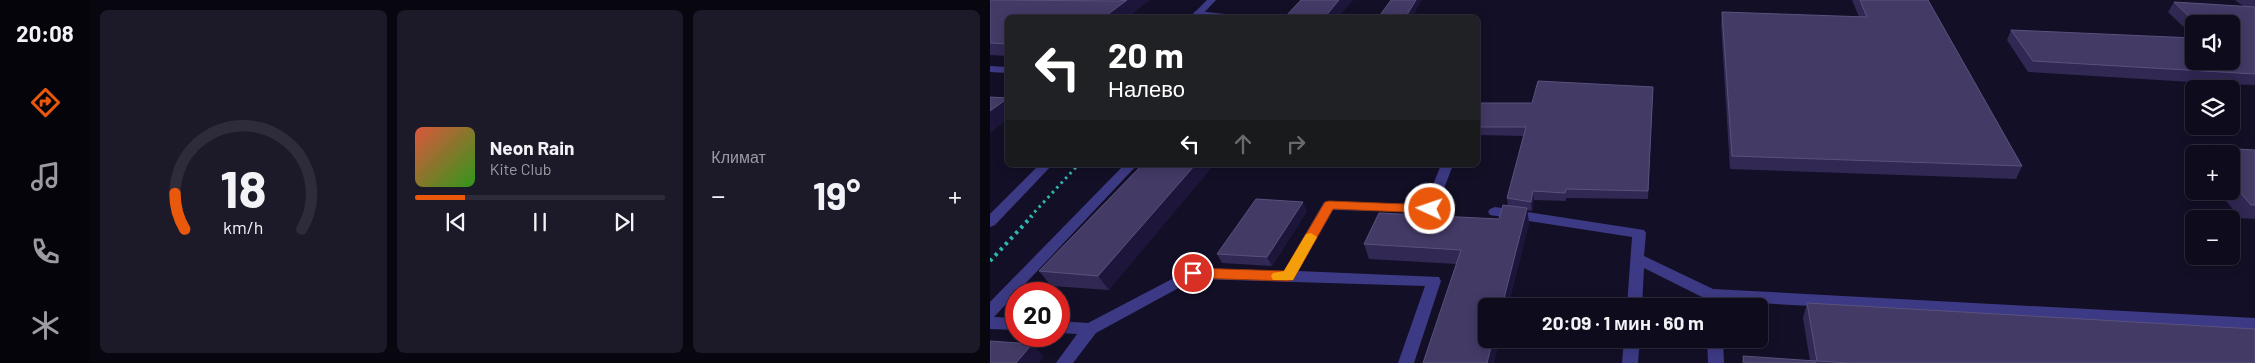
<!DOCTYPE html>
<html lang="ru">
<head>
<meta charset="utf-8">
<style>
  :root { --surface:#0e0b1c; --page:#1c1929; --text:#f1f3f6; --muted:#9b9ba3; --line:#2e2b3b; --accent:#ea580c }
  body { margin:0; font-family:Barlow,sans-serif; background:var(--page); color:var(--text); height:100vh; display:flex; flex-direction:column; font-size:19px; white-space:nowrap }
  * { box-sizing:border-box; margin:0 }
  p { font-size:16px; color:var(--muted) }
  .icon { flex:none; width:28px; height:28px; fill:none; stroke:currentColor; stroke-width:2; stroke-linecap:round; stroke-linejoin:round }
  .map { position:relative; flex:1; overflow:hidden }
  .sheet { display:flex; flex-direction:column; gap:10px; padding:10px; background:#08060f; width:900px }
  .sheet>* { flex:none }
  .guide { position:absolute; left:15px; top:15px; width:475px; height:152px; border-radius:8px; box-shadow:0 2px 12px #0003,0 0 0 1px var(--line); background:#202124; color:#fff; overflow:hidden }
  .fabs { position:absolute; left:1195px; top:15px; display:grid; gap:10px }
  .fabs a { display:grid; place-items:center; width:55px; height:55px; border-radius:8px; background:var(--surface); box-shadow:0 2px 12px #0003,0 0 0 1px var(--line); font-size:25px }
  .speed { position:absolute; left:15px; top:282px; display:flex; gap:10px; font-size:25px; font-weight:700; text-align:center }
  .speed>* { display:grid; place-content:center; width:65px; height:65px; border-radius:50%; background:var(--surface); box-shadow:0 2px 12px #0003,0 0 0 1px var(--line); line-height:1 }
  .speed .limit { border:8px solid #d22; background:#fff; color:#111 }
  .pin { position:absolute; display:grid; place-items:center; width:42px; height:42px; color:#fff; margin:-21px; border:2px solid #fff; border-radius:50%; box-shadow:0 1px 5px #0007 }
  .me { position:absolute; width:55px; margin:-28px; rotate:273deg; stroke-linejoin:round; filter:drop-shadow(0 0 4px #0008) }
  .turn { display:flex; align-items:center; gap:18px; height:105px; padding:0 20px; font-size:22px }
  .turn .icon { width:65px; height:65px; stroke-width:2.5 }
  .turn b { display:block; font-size:35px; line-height:42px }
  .lanes { display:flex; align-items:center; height:48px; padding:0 20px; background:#0003; justify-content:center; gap:25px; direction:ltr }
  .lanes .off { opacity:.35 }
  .big { font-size:38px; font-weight:700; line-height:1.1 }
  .sheet .tile { flex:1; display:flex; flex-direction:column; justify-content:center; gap:8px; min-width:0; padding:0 18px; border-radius:8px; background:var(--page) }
  .sheet .dial { align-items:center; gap:0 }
  .dial svg { height:130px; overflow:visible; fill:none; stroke:var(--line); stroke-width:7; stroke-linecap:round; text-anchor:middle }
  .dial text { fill:var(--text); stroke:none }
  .song { display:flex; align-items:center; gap:15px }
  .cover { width:60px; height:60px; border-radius:8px; background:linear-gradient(135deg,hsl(10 70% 55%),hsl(110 70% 35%)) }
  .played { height:5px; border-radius:2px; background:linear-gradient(90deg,var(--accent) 20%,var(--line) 20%) }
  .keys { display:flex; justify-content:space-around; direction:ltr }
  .heat { display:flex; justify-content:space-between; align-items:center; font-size:28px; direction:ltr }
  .sheet .tiles { flex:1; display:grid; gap:10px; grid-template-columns:repeat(3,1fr) }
  .trip { position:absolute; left:488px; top:298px; width:290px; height:50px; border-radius:8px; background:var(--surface); box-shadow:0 2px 12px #0003,0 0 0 1px var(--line); font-weight:700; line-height:50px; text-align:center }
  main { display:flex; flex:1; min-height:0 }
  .tabs { display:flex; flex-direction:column; width:90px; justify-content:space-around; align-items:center; background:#06040b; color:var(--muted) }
  .tabs .icon { width:35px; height:35px }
  .tabs .selected { color:var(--accent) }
  .tabs b { font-size:22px; color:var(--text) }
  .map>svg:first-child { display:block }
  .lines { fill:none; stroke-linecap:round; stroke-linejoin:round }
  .path-far1 { stroke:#2fb8b0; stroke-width:3; stroke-dasharray:2.5 4; stroke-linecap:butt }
  .path { stroke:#2fb8b0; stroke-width:4; stroke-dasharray:3 4.5; stroke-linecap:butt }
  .service { fill:#3d3a85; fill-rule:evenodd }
  .minor { fill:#3d3a85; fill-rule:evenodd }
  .wall { fill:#312854 }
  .shaded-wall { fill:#1d163a }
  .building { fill:#433a66; stroke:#5a527e }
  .route { fill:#ea580c; stroke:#983908 }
  .slow { fill:#f59e0b }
</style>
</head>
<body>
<main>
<nav class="tabs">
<b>20:08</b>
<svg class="icon selected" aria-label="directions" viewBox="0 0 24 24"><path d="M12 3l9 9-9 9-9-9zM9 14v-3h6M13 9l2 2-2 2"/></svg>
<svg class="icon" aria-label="music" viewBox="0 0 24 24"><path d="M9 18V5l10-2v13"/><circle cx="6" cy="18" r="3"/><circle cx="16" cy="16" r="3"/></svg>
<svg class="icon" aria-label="phone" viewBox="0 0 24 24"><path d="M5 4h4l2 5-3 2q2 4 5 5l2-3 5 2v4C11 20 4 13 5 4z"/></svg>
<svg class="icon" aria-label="climate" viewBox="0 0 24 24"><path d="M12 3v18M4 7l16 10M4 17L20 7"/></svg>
</nav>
<section class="sheet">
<div class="tiles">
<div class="tile dial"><svg viewBox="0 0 100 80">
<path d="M14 69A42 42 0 1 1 86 69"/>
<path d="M14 69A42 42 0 0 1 8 47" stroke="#ea580c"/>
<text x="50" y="56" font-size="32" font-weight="700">18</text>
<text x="50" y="72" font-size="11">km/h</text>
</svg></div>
<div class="tile">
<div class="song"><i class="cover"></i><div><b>Neon Rain</b><p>Kite Club</p></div></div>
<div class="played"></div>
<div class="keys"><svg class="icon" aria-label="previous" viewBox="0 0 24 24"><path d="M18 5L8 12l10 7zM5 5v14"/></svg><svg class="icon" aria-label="pause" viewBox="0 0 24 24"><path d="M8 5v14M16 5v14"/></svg><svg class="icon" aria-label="next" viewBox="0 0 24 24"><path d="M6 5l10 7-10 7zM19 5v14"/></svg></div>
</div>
<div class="tile"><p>Климат</p>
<div class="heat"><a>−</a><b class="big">19°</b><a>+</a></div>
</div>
</div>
</section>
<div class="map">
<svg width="1265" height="363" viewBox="0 0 1265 363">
  <rect width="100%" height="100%" fill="#130f26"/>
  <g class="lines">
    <polyline class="path-far1" points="40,217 88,165"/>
    <polyline class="path" points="0,261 42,216"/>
    <g class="service">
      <polygon points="207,11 245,15 249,18 204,16 204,12"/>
      <polygon points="0,66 18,67 18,73 0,72"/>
      <polygon points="134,165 147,165 4,317 26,318 26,330 0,329 0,302"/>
      <polygon points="451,165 463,165 445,212 343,210 308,271 449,277 451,281 424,363 408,363 435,286 205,279 106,333 83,363 66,363 87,334 69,333 69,321 98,323 203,268 294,271 334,202 435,204"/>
      <polygon points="505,207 654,230 656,233 654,256 723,289 1265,318 1265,330 729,301 729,306 715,306 714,298 654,268 652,306 637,306 642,237 500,215 498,212 500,209"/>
      <polygon points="634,339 650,339 648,363 632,363"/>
      <polygon points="717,339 733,339 734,363 718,363"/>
    </g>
    <g class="minor">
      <polygon points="217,0 226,0 209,18 199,18"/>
      <polygon points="49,165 62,165 5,225 0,227 0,214"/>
    </g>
  </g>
  <g class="wall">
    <polygon points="0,0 160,0 18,18 18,56 0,55"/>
    <polygon points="862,0 938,0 1032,166 1026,179 740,169 731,24 732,12 869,17"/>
    <polygon points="1245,0 1265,0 1265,85 1234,84 1038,72 1017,40 1021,30 1204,61 1241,24 1204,24 1204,37 1178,12 1184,2 1253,6"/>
    <polygon points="663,87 658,199 576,198 576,201 544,200 542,211 537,210 539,223 518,306 496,306 466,264 379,259 374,244 509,219 518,206 517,198 533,136 488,135 488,103 542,103"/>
    <polygon points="1210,147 1265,150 1265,219 1250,218 1228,191 1241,191 1241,154 1205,154"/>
    <polygon points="1204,156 1204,163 1201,160"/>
    <polygon points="152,165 119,290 61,286 49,271"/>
    <polygon points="317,211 282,266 232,263 227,254"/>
    <polygon points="817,303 1265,363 752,363 753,356 820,361 813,318"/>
  </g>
  <g class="shaded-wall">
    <polygon points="137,0 160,0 137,18 113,18"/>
    <polygon points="349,0 363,0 348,18 334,18"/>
    <polygon points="426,0 432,0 422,18 415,18"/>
    <polygon points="18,98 18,119 0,133 0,111"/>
    <polygon points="205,165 224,165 119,290 108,276"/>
    <polygon points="543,191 544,200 542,211 541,202"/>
    <polygon points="313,202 317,211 282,266 277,257"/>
    <polygon points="537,208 539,223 518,306 512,306"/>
    <polygon points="503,339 510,339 504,363 497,363"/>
    <polygon points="42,344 54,357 49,363 26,363"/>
  </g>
  <g class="building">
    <polygon points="0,0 129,1 137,0 113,18 18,18 18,44 0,43"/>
    <polygon points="311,0 349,0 334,18 294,18"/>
    <polygon points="401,0 426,0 415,18 388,18"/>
    <polygon points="870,0 938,0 1032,166 742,156 732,12 877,17"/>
    <polygon points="1184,2 1265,7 1265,74 1043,61 1021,30 1204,38 1204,61 1241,61 1241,24 1207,24"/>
    <polygon points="548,81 663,87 658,191 576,189 575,193 543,191 541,202 517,198 536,127 488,127 488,103 542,103"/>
    <polygon points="0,97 18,98 0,111"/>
    <polygon points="1210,147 1265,150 1265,205 1261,205 1241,182 1241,154 1216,154"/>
    <polygon points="152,165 205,165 108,276 49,271"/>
    <polygon points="266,199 313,202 277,257 227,254"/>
    <polygon points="513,205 537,208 512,306 496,306 496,339 503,339 497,363 433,363 471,250 374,244 389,213 509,219"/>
    <polygon points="817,303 1265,329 1265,363 859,363 827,361"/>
    <polygon points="0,341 42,344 26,363 0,363"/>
    <polygon points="753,356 826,361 826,363 754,363"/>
  </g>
  <polygon class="route" points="339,201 440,205 446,209 440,213 343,209 303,280 298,281 203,278 198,277 196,273 198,270 203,268 294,271 335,202"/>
  <polygon class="slow" points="321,233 327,237 303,280 283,280 281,276 283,273 294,271 316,234"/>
</svg>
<div class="fabs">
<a><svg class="icon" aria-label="sound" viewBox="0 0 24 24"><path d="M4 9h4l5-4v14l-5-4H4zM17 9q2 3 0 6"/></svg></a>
<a><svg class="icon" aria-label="layers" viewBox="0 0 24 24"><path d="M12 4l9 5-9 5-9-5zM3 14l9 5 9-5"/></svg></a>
<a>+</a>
<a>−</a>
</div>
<div class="speed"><div class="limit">20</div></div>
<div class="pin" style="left:203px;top:273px;background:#d93025"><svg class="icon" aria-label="arrive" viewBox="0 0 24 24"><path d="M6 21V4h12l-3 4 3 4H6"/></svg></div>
<svg class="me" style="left:440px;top:209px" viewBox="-20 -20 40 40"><circle r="17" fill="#ea580c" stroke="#fff" stroke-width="3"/><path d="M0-11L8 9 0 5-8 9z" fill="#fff"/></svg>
<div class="trip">20:09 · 1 мин · 60 m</div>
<div class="guide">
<div class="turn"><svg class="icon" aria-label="left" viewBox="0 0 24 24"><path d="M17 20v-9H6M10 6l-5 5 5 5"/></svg><div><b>20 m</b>Налево</div></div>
<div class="lanes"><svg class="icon" aria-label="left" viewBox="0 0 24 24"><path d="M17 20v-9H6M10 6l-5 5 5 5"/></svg><svg class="icon off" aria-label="ahead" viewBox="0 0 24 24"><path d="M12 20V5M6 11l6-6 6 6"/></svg><svg class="icon off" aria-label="right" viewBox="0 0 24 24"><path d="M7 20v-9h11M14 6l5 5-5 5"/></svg></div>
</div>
</div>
</main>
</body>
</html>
